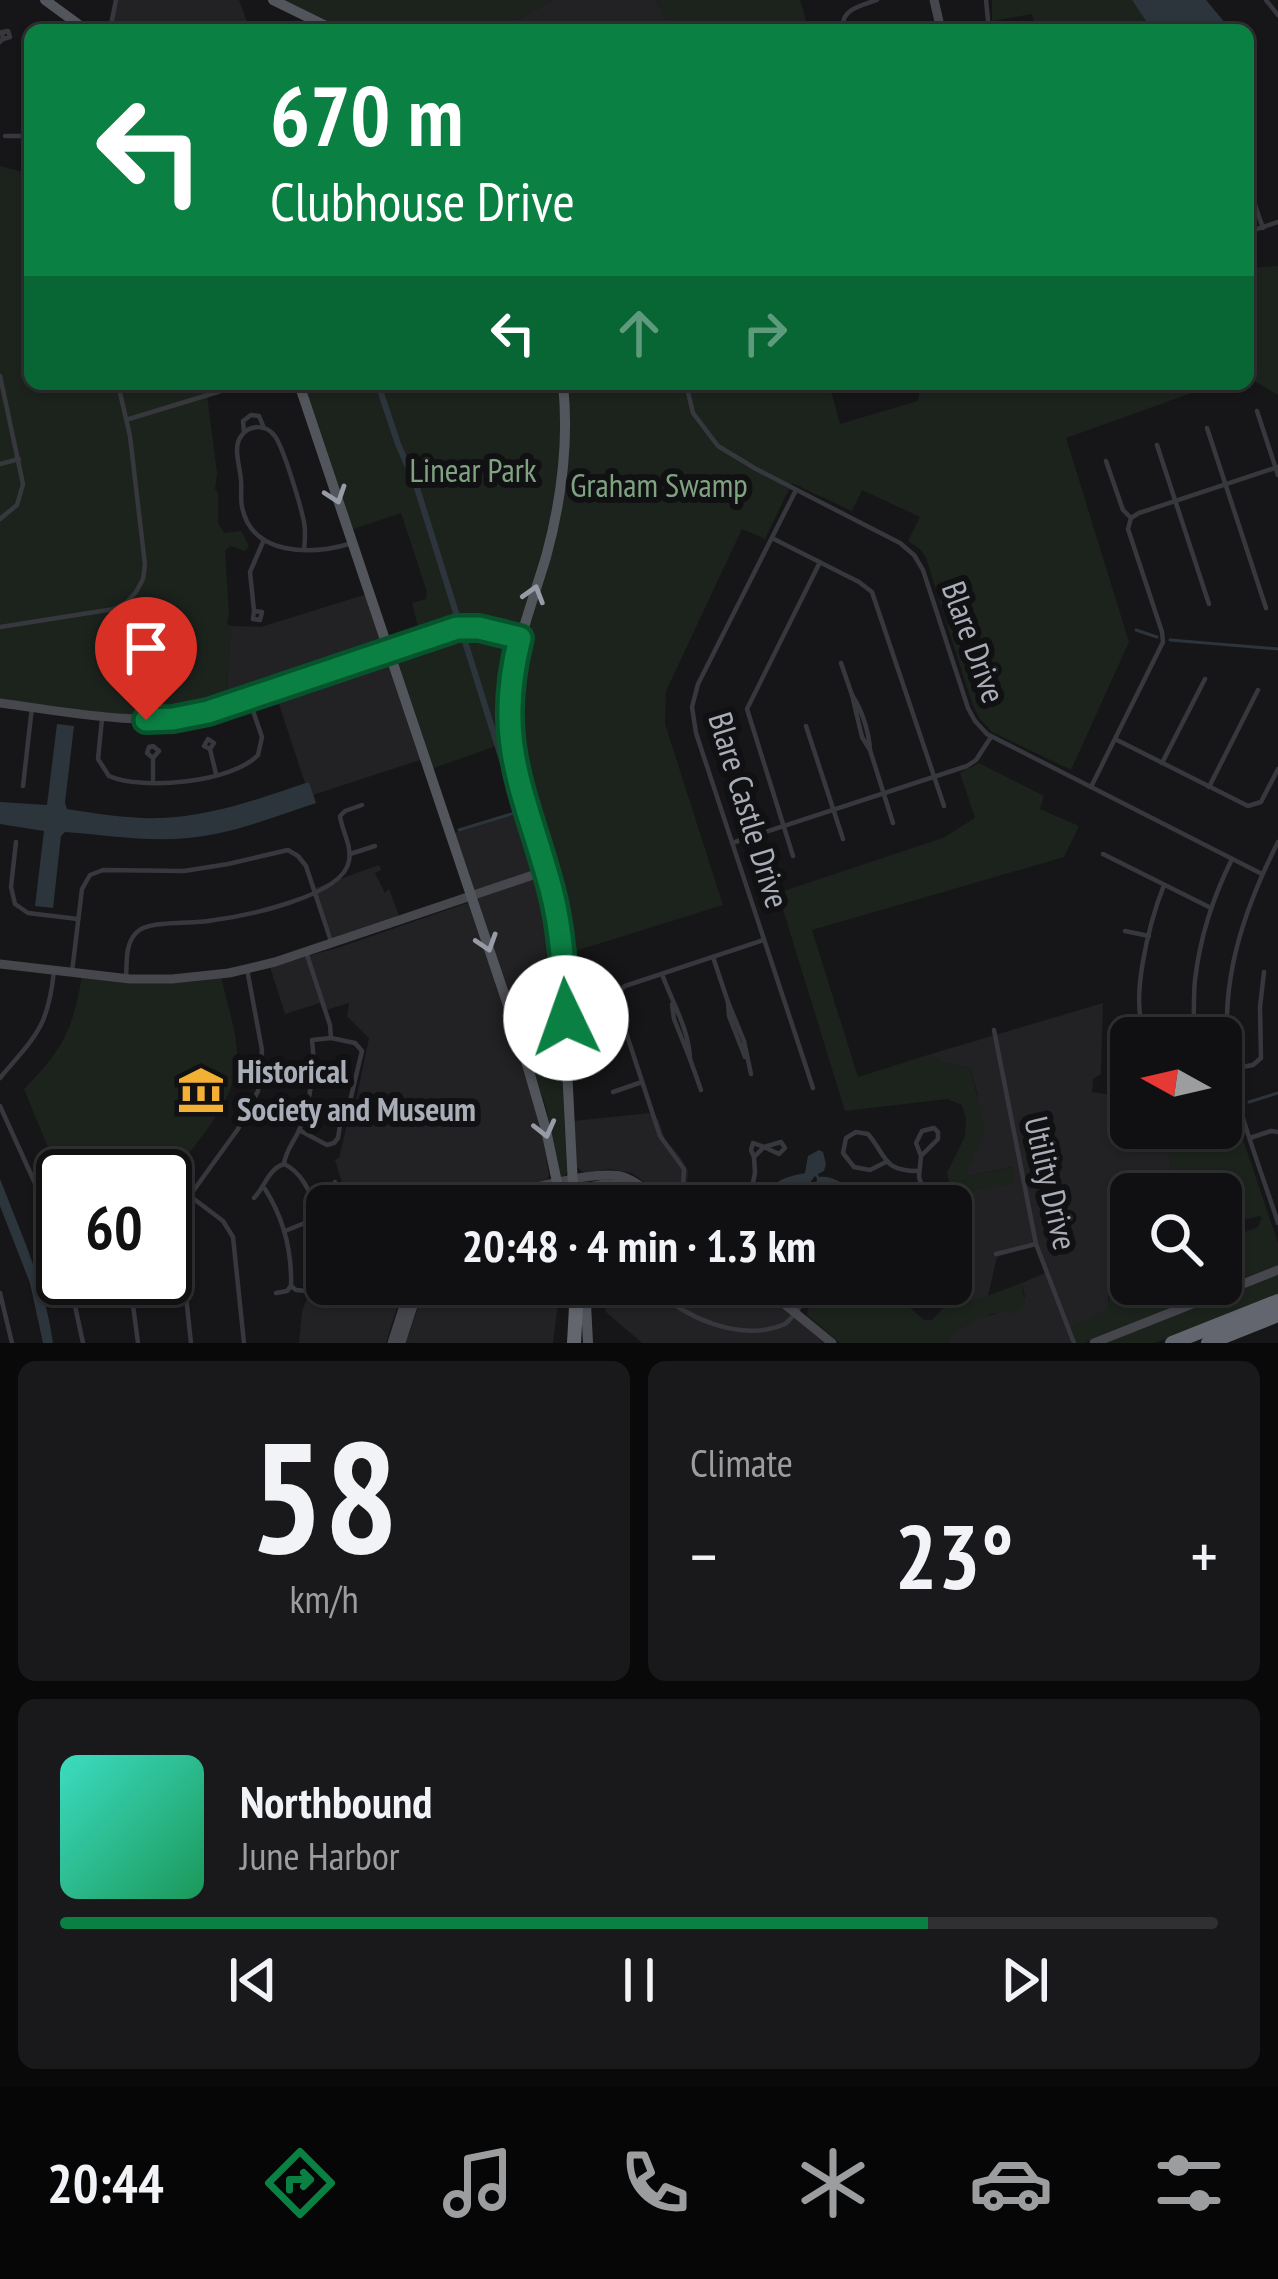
<!DOCTYPE html>
<html lang="en">
<head>
<meta charset="utf-8">
<style>
  :root { --surface:#101012; --page:#19191b; --text:#f1f3f6; --muted:#9c9d9f; --line:#303032; --accent:#0b8043 }
  body { margin:0; font-family:"PT Sans Narrow",sans-serif; background:var(--page); color:var(--text); height:100vh; display:flex; flex-direction:column; font-size:45px; white-space:nowrap }
  * { box-sizing:border-box; margin:0 }
  p { font-size:39px; color:var(--muted) }
  .icon { flex:none; width:66px; height:66px; fill:none; stroke:currentColor; stroke-width:2; stroke-linecap:round; stroke-linejoin:round }
  .map { position:relative; height:1343px; overflow:hidden }
  .side { display:flex; flex-direction:column; gap:18px; padding:18px; background:#09090a; flex:1 }
  .side>* { flex:none }
  .hud { position:absolute; left:24px; top:24px; width:1230px; height:366px; border-radius:18px; box-shadow:0 3px 9px #0004,0 0 0 3px var(--line); background:#0b8043; color:#fff; overflow:hidden }
  .needle { width:78px; rotate:278deg }
  .buttons { position:absolute; left:1110px; top:1017px; display:grid; gap:24px }
  .buttons a { display:grid; place-items:center; width:132px; height:132px; border-radius:18px; background:var(--surface); box-shadow:0 3px 9px #0004,0 0 0 3px var(--line); font-size:60px }
  .speed { position:absolute; left:36px; top:1149px; display:flex; gap:24px; font-size:60px; font-weight:700; text-align:center }
  .speed>* { display:grid; place-content:center; width:156px; height:156px; border-radius:50%; background:var(--surface); box-shadow:0 3px 9px #0004,0 0 0 3px var(--line); line-height:1 }
  .speed .limit { border:6px solid #111; border-radius:18px; background:#fff; color:#111 }
  .pin { position:absolute; display:grid; place-items:center; width:102px; height:102px; color:#fff; margin:-123px -51px; border-radius:50% 50% 50% 0; rotate:-45deg; box-shadow:0 0 12px #0007 }
  .pin .icon { rotate:45deg }
  .me { position:absolute; width:132px; margin:-66px; rotate:357deg; stroke-linejoin:round; filter:drop-shadow(0 0 9px #0008) }
  .turn { display:flex; align-items:center; gap:42px; height:252px; padding:0 48px; font-size:54px }
  .turn .icon { width:156px; height:156px; stroke-width:2.5 }
  .turn b { display:block; font-size:84px; line-height:102px }
  .lanes { display:flex; align-items:center; height:114px; padding:0 48px; background:#0003; justify-content:center; gap:60px; direction:ltr }
  .lanes .off { opacity:.35 }
  .big { font-size:90px; font-weight:600; line-height:1.1 }
  .side .card { flex:1; display:flex; flex-direction:column; justify-content:center; gap:18px; min-width:0; padding:0 42px; border-radius:18px; background:var(--page) }
  .side .dial { align-items:center; gap:0 }
  .dial b { font-size:156px; line-height:1 }
  .song { display:flex; align-items:center; gap:36px }
  .cover { width:144px; height:144px; border-radius:18px; background:linear-gradient(135deg,hsl(170 70% 55%),hsl(150 70% 35%)) }
  .played { height:12px; border-radius:6px; background:linear-gradient(90deg,var(--accent) 75%,var(--line) 75%) }
  .keys { display:flex; justify-content:space-around; direction:ltr }
  .heat { display:flex; justify-content:space-between; align-items:center; font-size:66px; direction:ltr }
  .side .tiles { flex:1; display:grid; gap:18px; grid-template-columns:1fr 1fr }
  .card:last-child { grid-column:span 2 }
  .trip { position:absolute; left:306px; top:1185px; width:666px; height:120px; border-radius:18px; background:var(--surface); box-shadow:0 3px 9px #0004,0 0 0 3px var(--line); font-weight:600; line-height:120px; text-align:center }
  .tab-bar { display:flex; height:192px; justify-content:space-around; align-items:center; background:#060607; color:var(--muted) }
  .tab-bar .icon { width:84px; height:84px }
  .tab-bar .current { color:var(--accent) }
  .tab-bar b { font-size:54px; color:var(--text) }
  .map>svg:first-child { display:block }
  .built { fill:#222225 }
  .green { fill:#1c231d }
  .water { fill:#2c353c }
  .lines { fill:none; stroke-linecap:round; stroke-linejoin:round }
  .stream { stroke:#2c353c; stroke-width:3 }
  .canal { stroke:#2c353c; stroke-width:6 }
  .street { stroke:#37383d; stroke-width:4.5 }
  .secondary { stroke:#45474d; stroke-width:9 }
  .primary { stroke:#53555c; stroke-width:10 }
  .highway { stroke:#63666e; stroke-width:14 }
  .oneway { stroke:#979ba6 }
  .route-casing { stroke:#07532c; stroke-width:30 }
  .route { stroke:#0b8043; stroke-width:21 }
  .labels { text-anchor:middle; stroke-width:12; stroke-linejoin:round; paint-order:stroke }
  .park-label { font-size:33px; fill:#7fa381; stroke:#111113 }
  .street-label { font-size:33px; fill:#a8adb8; stroke:#111113 }
  .poi-label { font-size:33px; font-weight:bold; fill:#a8adb8; stroke:#111113; text-anchor:start }
</style>
</head>
<body>
<div class="map">
<svg width="1278" height="1343" viewBox="0 0 1278 1343">
  <rect width="100%" height="100%" fill="#161618"/>
  <g class="built">
    <polygon points="114,0 239,0 250,30 108,30"/>
    <polygon points="553,0 656,0 671,30 499,30"/>
    <polygon points="367,594 387,650 226,704 231,626 261,627"/>
    <polygon points="388,654 423,759 313,795 309,782 305,783 275,692"/>
    <polygon points="522,812 541,870 473,894 453,833"/>
    <polygon points="379,865 381,870 375,873 385,893 389,889 399,916 334,941 315,888"/>
    <polygon points="544,876 556,928 564,1043 527,1050 475,898"/>
    <polygon points="470,902 540,1119 549,1175 547,1180 504,1191 474,1206 349,1206 335,1160 339,1158 347,1125 352,1120 369,1038 347,1016 349,1003 323,1011 320,1003 285,1014 270,967 340,947"/>
    <polygon points="1103,1003 1101,1074 1093,1079 1092,1092 1113,1095 1122,1103 1131,1101 1131,1128 1164,1128 1176,1194 1131,1194 1131,1214 1108,1221 1109,1232 1124,1233 1131,1242 1131,1271 1111,1288 1108,1294 1108,1309 1072,1343 949,1343 950,1336 966,1325 980,1316 993,1315 1025,1297 1022,1283 1045,1273 1035,1246 997,1257 988,1296 971,1302 969,1300 970,1268 958,1253 965,1243 971,1191 1014,1182 1011,1167 968,1176 964,1174 973,1159 978,1096 970,1068 941,1062 931,1054"/>
    <polygon points="650,1113 658,1119 665,1139 681,1158 688,1171 687,1185 675,1205 632,1173 609,1169 585,1173 576,1167 573,1121"/>
    <polygon points="327,1235 327,1284 404,1284 386,1343 299,1343 302,1312 318,1269 308,1244"/>
    <polygon points="426,1284 556,1284 558,1304 553,1343 406,1343"/>
    <polygon points="589,1284 757,1284 824,1343 642,1343 606,1312 603,1290 590,1291"/>
  </g>
  <g class="green">
    <polygon points="279,0 553,0 499,30 338,30"/>
    <polygon points="656,0 800,0 809,30 671,30"/>
    <polygon points="992,0 1132,0 1152,30 1035,30 1032,14 992,21"/>
    <path d="M0,166L30,174V384H237L207,395L217,473L215,489L218,493V523L224,533L241,531L249,546L245,551L231,546L225,550L229,615L227,624L231,626L226,704C152,726 76,709 0,700Z"/>
    <polygon points="1278,266 1278,395 1254,381 1251,373 1248,373 1248,268"/>
    <polygon points="301,384 561,384 563,430 555,506 520,635 479,625 421,638 412,603 426,599 427,592 401,513 350,530"/>
    <polygon points="565,384 835,384 831,391 840,424 918,401 921,384 1217,384 1066,438 1129,642 1071,770 992,732 980,719 972,703 926,558 921,550 908,541 920,517 862,490 852,511 792,483 765,539 742,529 666,691 665,724 723,905 566,954 517,765 511,732 518,657 553,545"/>
    <polygon points="464,630 518,640 514,656 512,766 505,767 499,745 431,769 394,654"/>
    <path d="M979,763L1044,796L1040,809L1079,826L1064,857L812,930L858,1077L931,1054L941,1062L970,1068L985,1126L973,1159L965,1174L968,1176L1012,1167L1014,1183L971,1191L965,1243L958,1253L970,1268L969,1300L971,1302L1022,1283L1025,1306L1014,1313C990,1309 970,1322 951,1336L949,1343H840L807,1315L813,1284H883L924,1320H932L945,1306L951,1284L952,1195L947,1173L965,1136L966,1119L962,1105L947,1099L845,1111L778,893L943,838L975,818L960,773Z"/>
    <path d="M82,976H221C226,1000 235,1026 237,1051C240,1098 197,1141 171,1176L191,1191L188,1196L169,1181L165,1186V1176H63V1184L24,1089C63,1050 73,1029 82,976Z"/>
    <polygon points="549,1049 556,1049 561,1056 567,1172 564,1178 561,1176 546,1107 530,1062 534,1053"/>
    <path d="M1221,1091L1227,1092L1278,1243V1268L1085,1343H1072L1067,1329L1108,1309C1108,1289 1115,1283 1131,1271V1284H1221V1241L1258,1227L1262,1217L1259,1216L1247,1219L1226,1213L1221,1216V1194H1176L1164,1128H1221Z"/>
    <polygon points="1278,1273 1278,1295 1155,1343 1102,1343"/>
  </g>
  <g class="water">
    <polygon points="1132,0 1206,0 1231,30 1152,30"/>
    <path d="M57,724L74,726L65,803L67,809C98,814 130,819 161,818C213,816 261,798 309,782L316,803C274,817 232,834 188,838C146,842 106,835 65,832L61,836L53,908L35,906L44,831L0,824V802L47,805Z"/>
    <path d="M819,1150L823,1152L826,1164L824,1171L818,1174L819,1177C836,1175 843,1187 859,1190C875,1194 884,1187 901,1195L903,1202L896,1206H849L836,1195L816,1186L817,1178L815,1176L802,1193L790,1187L788,1193L792,1206H778C776,1201 772,1196 772,1191C774,1178 796,1175 805,1173L808,1156Z"/>
    <path d="M0,1179C21,1233 45,1285 53,1343H43L30,1283L0,1206Z"/>
  </g>
  <g class="lines">
    <g class="stream">
      <polyline points="1136,630 1157,637"/>
      <polyline points="1170,640 1278,649"/>
      <polyline points="502,760 506,776"/>
      <polyline points="459,830 518,812 509,783"/>
      <polyline points="1249,1102 1278,1093"/>
    </g>
    <polyline class="canal" points="378,384 398,444 417,488 502,760"/>
    <g class="street">
      <polyline points="986,0 989,30"/>
      <polyline points="1266,0 1278,15"/>
      <polyline points="110,30 116,0"/>
      <path d="M843,30C840,9 860,6 877,0"/>
      <polyline points="0,42 3,39 2,32 8,31 10,37 3,39"/>
      <polyline points="24,78 30,82"/>
      <polyline points="5,136 30,136"/>
      <polyline points="1248,185 1263,228"/>
      <polyline points="1248,232 1278,222"/>
      <polyline points="0,376 23,484 17,505 0,519"/>
      <polyline points="686,384 693,413 718,446 756,469 900,543 914,555 923,570 968,708 975,721 987,734 1262,874"/>
      <polyline points="1257,411 1278,475"/>
      <polyline points="129,419 244,384"/>
      <polyline points="1207,428 1266,608"/>
      <polyline points="244,432 243,421 251,415 259,416 264,428"/>
      <polyline points="1157,445 1209,604"/>
      <polyline points="1106,461 1123,510 1131,518"/>
      <polyline points="0,464 19,459"/>
      <polyline points="796,490 698,684 692,707 696,733 813,1088"/>
      <polyline points="1131,518 1139,513 1278,467"/>
      <polyline points="772,538 859,582 872,592 944,806"/>
      <path d="M304,550C305,540 306,531 304,522C301,507 283,445 274,435C266,425 250,424 242,435C232,446 240,466 241,480C242,489 240,498 242,507C252,556 311,555 349,544"/>
      <polyline points="130,600 160,634"/>
      <polyline points="254,611 253,619 260,620 262,612 254,611 250,572 263,542"/>
      <polyline points="0,627 114,609 127,602 136,592 143,579 145,565 130,436 118,384"/>
      <polyline points="841,663 852,695"/>
      <path d="M102,719L98,759L109,776C142,791 233,782 258,755L262,737L249,699"/>
      <polyline points="806,726 843,839"/>
      <polyline points="1117,740 1248,806 1261,802 1278,769"/>
      <polyline points="210,749 214,743 208,739 204,746 210,749 216,774"/>
      <path d="M870,750C869,732 862,710 852,695L862,737L870,750L893,823"/>
      <polyline points="153,758 159,751 153,746 149,747 147,753 153,758 153,780"/>
      <polyline points="1162,763 1205,679"/>
      <polyline points="23,786 32,707"/>
      <polyline points="1091,787 1163,642 1162,632 1128,529 1131,518"/>
      <polyline points="1209,787 1258,690"/>
      <polyline points="16,842 11,887 15,904 28,913 78,919"/>
      <path d="M1278,842C1238,921 1213,1002 1235,1091C1247,1136 1264,1179 1278,1223"/>
      <polyline points="732,843 967,766 976,760 991,737"/>
      <polyline points="350,854 375,846"/>
      <polyline points="1103,854 1211,908"/>
      <polyline points="793,856 747,709 820,562"/>
      <polyline points="1125,931 1149,936"/>
      <polyline points="713,957 728,1002"/>
      <polyline points="72,972 82,889 90,875 103,870 184,871 228,864 288,850 298,856 306,866 332,944"/>
      <path d="M662,974C672,1002 689,1029 690,1059L674,1019L672,1004"/>
      <path d="M126,978C127,963 125,944 136,933C147,920 191,924 208,921C241,917 343,897 349,861C352,846 342,831 340,816L345,811L362,805"/>
      <polyline points="994,1030 1036,1244 1074,1343"/>
      <path d="M1149,1038C1125,1010 1151,918 1164,885"/>
      <path d="M1192,1038C1195,1019 1193,999 1195,980C1200,937 1213,897 1232,859"/>
      <polyline points="528,1052 553,1046 562,1051"/>
      <polyline points="745,1057 729,1016 728,1002 744,1041 751,1074"/>
      <polyline points="690,1059 701,1090"/>
      <polyline points="1231,1069 1253,1065 1261,1058 1260,1007 1264,972"/>
      <path d="M0,1078C36,1035 48,1028 54,971"/>
      <polyline points="613,1092 642,1082"/>
      <polyline points="0,1106 43,1201 63,1257"/>
      <polyline points="299,1130 327,1145 334,1143 338,1138 341,1119 350,1101 362,1051 355,1043 331,1038"/>
      <polyline points="1250,1138 1271,1131 1278,1132"/>
      <polyline points="921,1156 938,1139 938,1132 934,1128 922,1131 916,1143 921,1156 919,1177 928,1206"/>
      <polyline points="754,1157 751,1150 753,1143 764,1147 781,1142 785,1148 779,1154 764,1147"/>
      <path d="M886,1162L870,1170L854,1167L843,1153L846,1138L856,1132L868,1134C887,1156 882,1171 918,1171"/>
      <path d="M284,1164C304,1173 312,1198 321,1217"/>
      <polyline points="335,1182 344,1206"/>
      <path d="M265,1189C284,1219 292,1250 291,1286"/>
      <polyline points="190,1196 223,1221 233,1237 244,1343"/>
      <path d="M254,1198C265,1187 268,1169 284,1164C286,1149 295,1141 300,1128C310,1101 316,1068 312,1040L331,1038L330,1025L306,952"/>
      <polyline points="669,1206 683,1186 684,1169 660,1136 616,1002 617,993 625,986 764,940"/>
      <polyline points="748,1206 755,1173 754,1157 764,1147"/>
      <polyline points="165,1230 238,1129 258,1091 262,1050 247,969"/>
      <polyline points="285,1231 327,1214"/>
      <polyline points="165,1244 183,1268 191,1343"/>
      <polyline points="996,1254 1036,1244"/>
      <polyline points="69,1278 83,1343"/>
      <polyline points="124,1278 133,1305 138,1343"/>
      <path d="M651,1284C681,1318 742,1343 785,1324C798,1313 805,1301 809,1284"/>
      <polyline points="923,1284 927,1292 934,1295 940,1292 941,1284"/>
      <polyline points="0,1293 12,1343"/>
      <polyline points="276,1293 287,1291 291,1286 296,1290 307,1291"/>
    </g>
    <g class="secondary">
      <polyline points="934,0 941,30"/>
      <polyline points="486,384 506,384"/>
      <path d="M0,703C69,712 140,728 208,712L455,629L479,628L521,638"/>
      <polyline points="0,964 130,979 172,979 229,973 275,962 545,871"/>
      <path d="M481,1206C508,1193 598,1168 624,1177C640,1183 652,1196 664,1206"/>
      <polyline points="499,1206 604,1184 622,1184 638,1191"/>
      <polyline points="760,1284 832,1343"/>
      <polyline points="392,1343 411,1284"/>
      <polyline points="401,1343 420,1284"/>
      <polyline points="1094,1343 1278,1270"/>
    </g>
    <g class="primary">
      <polyline points="45,0 86,30"/>
      <polyline points="273,0 334,30"/>
      <polyline points="299,384 522,1047 546,1130 562,1206"/>
      <path d="M563,384C569,441 561,502 546,557C531,607 511,656 509,709C505,786 548,857 560,932L574,1206"/>
      <polyline points="574,1284 577,1311"/>
      <polyline points="585,1284 588,1343"/>
    </g>
    <g class="highway">
      <polyline points="574,1343 576,1307"/>
      <polyline points="1172,1343 1278,1301"/>
      <polyline points="1208,1343 1278,1315"/>
    </g>
  </g>
  <defs><path id="oneway-chevron" d="M-2-3.5L2.5 0L-2 3.5" fill="none" stroke-width="1.6" stroke-linecap="round" stroke-linejoin="round" transform="scale(3)"/></defs>
  <g class="oneway">
    <use href="#oneway-chevron" transform="translate(336 495) rotate(71)"/>
    <use href="#oneway-chevron" transform="translate(534 594) rotate(-73)"/>
    <use href="#oneway-chevron" transform="translate(487 943) rotate(72)"/>
    <use href="#oneway-chevron" transform="translate(545 1129) rotate(76)"/>
  </g>
  <g class="lines">
    <defs>
      <path id="route" d="M146,720L173,719L208,712L457,628H479L520,638C493,743 525,792 551,889C562,931 564,974 566,1018"/>
    </defs>
    <use href="#route" class="route-casing"/>
    <use href="#route" class="route"/>
  </g>
  <defs>
    <symbol id="museum-bare" viewBox="-9 -9 18 18"><path d="M0-6L6-3V-2H-6V-3ZM-5-1h2V3h-2ZM-1-1h2V3h-2ZM3-1h2V3H3ZM-6 4H6V6H-6Z" fill="#f2b134" stroke="#111113" stroke-width="2.5" paint-order="stroke"/></symbol>
  </defs>
  <g fill-rule="evenodd">
    <use href="#museum-bare" x="168" y="1057" width="66" height="66"/>
  </g>
  <g class="labels">
    <g class="park-label">
      <text x="473" y="482">Linear Park</text>
      <text x="659" y="497">Graham Swamp</text>
    </g>
    <g class="street-label">
      <text transform="translate(974 642) rotate(70)" y="12">Blare Drive</text>
      <text transform="translate(749 810) rotate(73)" y="12">Blare Castle Drive</text>
      <text transform="translate(1051 1183) rotate(77)" y="12">Utility Drive</text>
    </g>
    <g class="poi-label">
      <text x="237" y="1083">Historical<tspan x="237" dy="38">Society and Museum</tspan></text>
    </g>
  </g>
</svg>
<div class="buttons">
<a><svg class="needle" viewBox="-14 -14 28 28"><path d="M0-13l5 13h-10z" fill="#e53935"/><path d="M0 13l5-13h-10z" fill="#9c9d9f"/></svg></a>
<a><svg class="icon" aria-label="search" viewBox="0 0 24 24"><circle cx="10" cy="10" r="6"/><path d="M15 15l6 6"/></svg></a>
</div>
<div class="speed"><div class="limit">60</div></div>
<div class="pin" style="left:146px;top:720px;background:#d93025"><svg class="icon" aria-label="arrive" viewBox="0 0 24 24"><path d="M6 21V4h12l-3 4 3 4H6"/></svg></div>
<svg class="me" style="left:566px;top:1018px" viewBox="-20 -20 40 40"><circle r="19" fill="#fff"/><path d="M0-13L10 11 0 6-10 11z" fill="#0b8043"/></svg>
<div class="trip">20:48 · 4 min · 1.3 km</div>
<div class="hud">
<div class="turn"><svg class="icon" aria-label="left" viewBox="0 0 24 24"><path d="M17 20v-9H6M10 6l-5 5 5 5"/></svg><div><b>670 m</b>Clubhouse Drive</div></div>
<div class="lanes"><svg class="icon" aria-label="left" viewBox="0 0 24 24"><path d="M17 20v-9H6M10 6l-5 5 5 5"/></svg><svg class="icon off" aria-label="ahead" viewBox="0 0 24 24"><path d="M12 20V5M6 11l6-6 6 6"/></svg><svg class="icon off" aria-label="right" viewBox="0 0 24 24"><path d="M7 20v-9h11M14 6l5 5-5 5"/></svg></div>
</div>
</div>
<section class="side">
<div class="tiles">
<div class="card dial"><b>58</b><p>km/h</p></div>
<div class="card"><p>Climate</p>
<div class="heat"><a>−</a><b class="big">23°</b><a>+</a></div>
</div>
<div class="card">
<div class="song"><i class="cover"></i><div><b>Northbound</b><p>June Harbor</p></div></div>
<div class="played"></div>
<div class="keys"><svg class="icon" aria-label="previous" viewBox="0 0 24 24"><path d="M18 5L8 12l10 7zM5 5v14"/></svg><svg class="icon" aria-label="pause" viewBox="0 0 24 24"><path d="M8 5v14M16 5v14"/></svg><svg class="icon" aria-label="next" viewBox="0 0 24 24"><path d="M6 5l10 7-10 7zM19 5v14"/></svg></div>
</div>
</div>
</section>
<nav class="tab-bar">
<b>20:44</b>
<svg class="icon current" aria-label="directions" viewBox="0 0 24 24"><path d="M12 3l9 9-9 9-9-9zM9 14v-3h6M13 9l2 2-2 2"/></svg>
<svg class="icon" aria-label="music" viewBox="0 0 24 24"><path d="M9 18V5l10-2v13"/><circle cx="6" cy="18" r="3"/><circle cx="16" cy="16" r="3"/></svg>
<svg class="icon" aria-label="phone" viewBox="0 0 24 24"><path d="M5 4h4l2 5-3 2q2 4 5 5l2-3 5 2v4C11 20 4 13 5 4z"/></svg>
<svg class="icon" aria-label="climate" viewBox="0 0 24 24"><path d="M12 3v18M4 7l16 10M4 17L20 7"/></svg>
<svg class="icon" aria-label="car" viewBox="0 0 24 24"><path d="M5 17H2v-5l4-1 3-4h7l3 4 3 1v5h-3M9 17h6M6 11h13"/><circle cx="7" cy="17" r="2"/><circle cx="17" cy="17" r="2"/></svg>
<svg class="icon" aria-label="filters" viewBox="0 0 24 24"><path d="M4 7h16M4 17h16"/><circle cx="9" cy="7" r="2"/><circle cx="15" cy="17" r="2"/></svg>
</nav>
</body>
</html>
